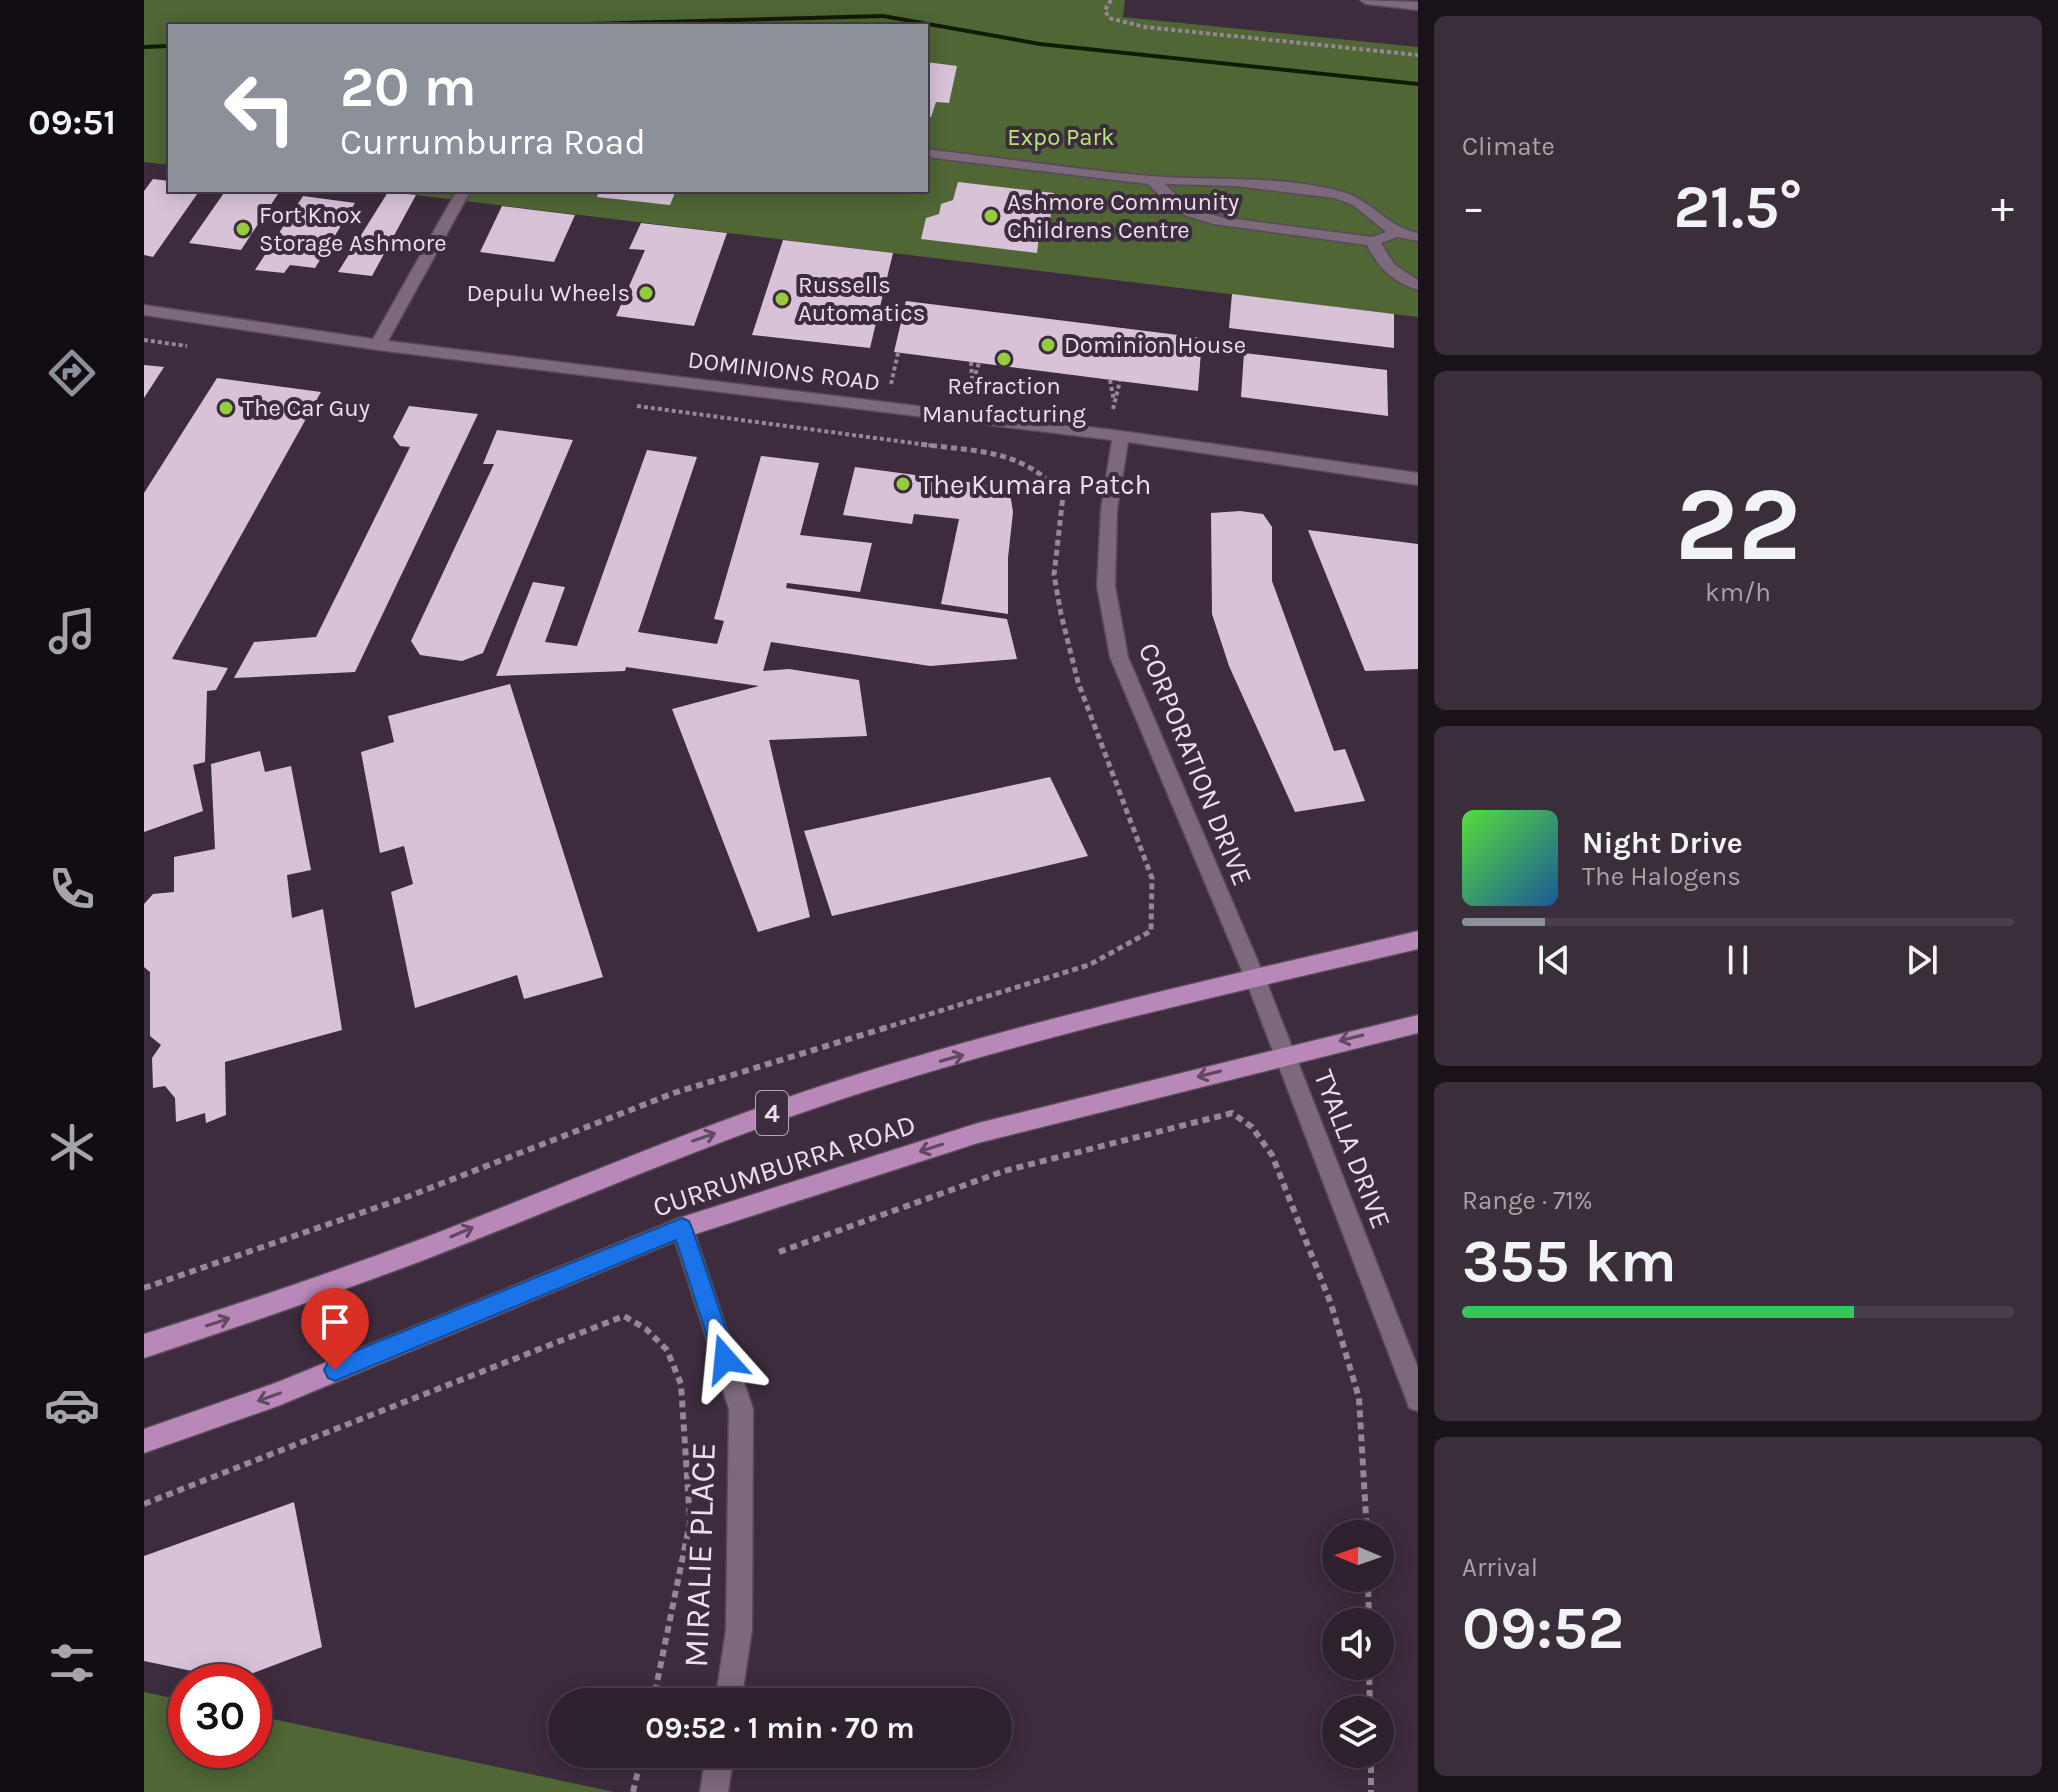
<!DOCTYPE html>
<html lang="en">
<head>
<meta charset="utf-8">
<style>
  :root { --surface:#2e212e; --page:#3a2e3a; --text:#f1f3f6; --muted:#a7a3aa; --line:#493e4a; --accent:#8c9099 }
  body { margin:0; font-family:Karla,sans-serif; background:var(--page); color:var(--text); height:100vh; display:flex; flex-direction:column; font-size:30px; white-space:nowrap }
  * { box-sizing:border-box; margin:0 }
  p { font-size:26px; color:var(--muted) }
  .icon { flex:none; width:44px; height:44px; fill:none; stroke:currentColor; stroke-width:2; stroke-linecap:round; stroke-linejoin:round }
  .map { position:relative; flex:1; overflow:hidden }
  .side { display:flex; flex-direction:column; gap:16px; padding:16px; background:#191219; width:640px }
  .side>* { flex:none }
  .banner { position:absolute; left:24px; top:24px; width:760px; height:168px; border-radius:0px; box-shadow:0 4px 20px #0003,0 0 0 2px var(--line); background:#8c9099; color:#fff; overflow:hidden }
  .needle { width:52px; rotate:272deg }
  .fabs { position:absolute; left:1178px; top:1520px; display:grid; gap:16px }
  .fabs a { display:grid; place-items:center; width:72px; height:72px; border-radius:50%; background:var(--surface); box-shadow:0 4px 20px #0003,0 0 0 2px var(--line); font-size:40px }
  .speed { position:absolute; left:24px; top:1664px; display:flex; gap:16px; font-size:40px; font-weight:700; text-align:center }
  .speed>* { display:grid; place-content:center; width:104px; height:104px; border-radius:50%; background:var(--surface); box-shadow:0 4px 20px #0003,0 0 0 2px var(--line); line-height:1 }
  .speed .limit { border:12px solid #d22; background:#fff; color:#111 }
  .pin { position:absolute; display:grid; place-items:center; width:68px; height:68px; color:#fff; margin:-82px -34px; border-radius:50% 50% 50% 0; rotate:-45deg; box-shadow:0 0 8px #0007 }
  .pin .icon { rotate:45deg }
  .me { position:absolute; width:88px; margin:-44px; rotate:342deg; stroke-linejoin:round; filter:drop-shadow(0 0 6px #0008) }
  .turn { display:flex; align-items:center; gap:28px; height:168px; padding:0 40px; font-size:36px }
  .turn .icon { width:104px; height:104px; stroke-width:2.5 }
  .turn b { display:block; font-size:56px; line-height:68px }
  .big { font-size:60px; font-weight:700; line-height:1.1 }
  .side .card { flex:1; display:flex; flex-direction:column; justify-content:center; gap:12px; min-width:0; padding:0 28px; border-radius:12px; background:var(--page) }
  .side .dial { align-items:center; gap:0 }
  .dial b { font-size:104px; line-height:1 }
  .song { display:flex; align-items:center; gap:24px }
  .cover { width:96px; height:96px; border-radius:12px; background:linear-gradient(135deg,hsl(110 70% 55%),hsl(210 70% 35%)) }
  .played { height:8px; border-radius:4px; background:linear-gradient(90deg,var(--accent) 15%,var(--line) 15%) }
  .keys { display:flex; justify-content:space-around; direction:ltr }
  .heat { display:flex; justify-content:space-between; align-items:center; font-size:44px; direction:ltr }
  .charge { height:12px; border-radius:6px; background:linear-gradient(90deg,#34c759 71%,var(--line) 0) }
  .trip { position:absolute; left:404px; top:1688px; width:464px; height:80px; border-radius:40px; background:var(--surface); box-shadow:0 4px 20px #0003,0 0 0 2px var(--line); font-weight:700; line-height:80px; text-align:center }
  main { display:flex; flex:1; min-height:0 }
  .tabs { display:flex; flex-direction:column; width:144px; justify-content:space-around; align-items:center; background:#120d12; color:var(--muted) }
  .tabs .icon { width:56px; height:56px }
  .tabs .on { color:var(--accent) }
  .tabs b { font-size:36px; color:var(--text) }
  .map>svg:first-child { display:block }
  .green { fill:#506635 }
  .lines { fill:none; stroke-linecap:round; stroke-linejoin:round }
  .stream { fill:#101c02; fill-rule:evenodd }
  .building { fill:#d8c2d8 }
  .lane-casing { stroke:#574957; stroke-width:3 }
  .street-casing { stroke:#574957; stroke-width:3 }
  .primary-casing { stroke:#574957; stroke-width:3 }
  .path-far2 { stroke:#958795; stroke-width:4; stroke-dasharray:4 3; stroke-linecap:butt }
  .path-far1 { stroke:#958795; stroke-width:5; stroke-dasharray:6 4; stroke-linecap:butt }
  .path { stroke:#958795; stroke-width:6; stroke-dasharray:7 5; stroke-linecap:butt }
  .lane { fill:#7c697c; fill-rule:evenodd }
  .street { fill:#7c697c; fill-rule:evenodd }
  .primary { fill:#b788b8; fill-rule:evenodd }
  .oneway { stroke:#624862 }
  .route { fill:#1a73e8; stroke:#114b97; stroke-width:2 }
  .poi-dot { fill:#94cc3c; stroke:#3d2c3d; stroke-width:3 }
  .labels { text-anchor:middle; stroke-width:8; stroke-linejoin:round; paint-order:stroke }
  .far-park-label { font-size:24px; fill:#b5e674; stroke:#3d2c3d }
  .far-poi-label { font-size:24px; fill:#eadfea; stroke:#3d2c3d; text-anchor:start }
  .far-street-label { font-size:24px; fill:#eadfea; stroke:#3d2c3d }
  .shield { fill:#3d2c3d; stroke:#b6a9b6; stroke-width:2 }
  .shield-label { font-size:26px; font-weight:bold; fill:#eadfea }
  .poi-label { font-size:28px; fill:#eadfea; stroke:#3d2c3d; text-anchor:start }
  .street-label { font-size:28px; fill:#eadfea; stroke:#3d2c3d }
  .near-street-label { font-size:34px; fill:#eadfea; stroke:#3d2c3d }
</style>
</head>
<body>
<main>
<nav class="tabs">
<b>09:51</b>
<svg class="icon on" aria-label="directions" viewBox="0 0 24 24"><path d="M12 3l9 9-9 9-9-9zM9 14v-3h6M13 9l2 2-2 2"/></svg>
<svg class="icon" aria-label="music" viewBox="0 0 24 24"><path d="M9 18V5l10-2v13"/><circle cx="6" cy="18" r="3"/><circle cx="16" cy="16" r="3"/></svg>
<svg class="icon" aria-label="phone" viewBox="0 0 24 24"><path d="M5 4h4l2 5-3 2q2 4 5 5l2-3 5 2v4C11 20 4 13 5 4z"/></svg>
<svg class="icon" aria-label="climate" viewBox="0 0 24 24"><path d="M12 3v18M4 7l16 10M4 17L20 7"/></svg>
<svg class="icon" aria-label="car" viewBox="0 0 24 24"><path d="M5 17H2v-5l4-1 3-4h7l3 4 3 1v5h-3M9 17h6M6 11h13"/><circle cx="7" cy="17" r="2"/><circle cx="17" cy="17" r="2"/></svg>
<svg class="icon" aria-label="filters" viewBox="0 0 24 24"><path d="M4 7h16M4 17h16"/><circle cx="9" cy="7" r="2"/><circle cx="15" cy="17" r="2"/></svg>
</nav>
<div class="map">
<svg width="1274" height="1792" viewBox="0 0 1274 1792">
  <rect width="100%" height="100%" fill="#3d2c3d"/>
  <g class="green">
    <polygon points="0,0 981,0 979,17 1274,47 1274,317 231,190 782,190 782,26 26,26 26,165 0,162"/>
    <polygon points="0,1692 42,1701 42,1750 110,1750 110,1715 470,1792 0,1792"/>
  </g>
  <g class="lines">
    <g class="stream">
      <polygon points="739,14 896,42 1274,82 1274,86 896,46 739,18 452,26 365,26 369,24"/>
      <polygon points="26,44 26,48 0,49 0,45"/>
    </g>
  </g>
  <g class="building">
    <polygon points="782,62 813,66 805,103 792,102 787,117 782,117"/>
    <polygon points="9,179 26,181 26,190 56,190 9,257 0,255 0,191"/>
    <polygon points="814,182 910,193 906,220 897,219 893,253 777,239 782,218 795,214 797,204 809,200"/>
    <polygon points="82,190 134,194 97,250 45,243"/>
    <polygon points="455,190 532,190 526,205 453,197"/>
    <polygon points="244,192 272,195 228,276 194,272"/>
    <polygon points="159,196 211,203 171,268 146,265 140,273 111,270"/>
    <polygon points="358,206 431,215 410,262 336,252"/>
    <polygon points="497,223 583,233 550,326 472,316 501,250 485,249"/>
    <polygon points="639,240 749,253 726,348 608,335"/>
    <polygon points="1088,294 1250,314 1250,348 1085,328"/>
    <polygon points="762,301 1058,338 1054,391 750,352"/>
    <polygon points="1100,353 1243,370 1244,416 1097,397"/>
    <polygon points="0,365 20,367 0,398"/>
    <polygon points="73,378 177,392 28,659 84,668 72,690 63,691 61,762 49,765 59,811 0,832 0,493"/>
    <polygon points="265,406 334,414 211,672 90,678 110,642 172,637 266,447 256,446 249,437"/>
    <polygon points="353,430 429,440 339,653 318,661 276,655 267,641 350,464 339,464"/>
    <polygon points="503,450 553,457 494,632 573,644 580,621 570,619 617,456 675,463 656,535 728,543 716,592 643,583 642,588 863,619 873,659 786,666 627,642 619,671 645,669 715,680 723,736 625,740 666,917 614,932 528,709 615,686 482,667 481,671 352,676 389,582 421,587 401,642 433,646"/>
    <polygon points="711,467 839,484 859,491 867,499 869,512 864,558 864,614 797,604 815,519 770,514 768,524 699,515"/>
    <polygon points="1096,511 1119,514 1128,527 1128,581 1190,751 1201,749 1221,801 1151,812 1085,666 1068,614 1067,513"/>
    <polygon points="1164,530 1274,544 1274,669 1221,671"/>
    <polygon points="366,684 459,977 380,999 373,975 271,1008 247,892 269,884 260,846 236,853 217,752 250,742 244,716"/>
    <polygon points="116,751 121,772 147,766 167,870 143,875 148,918 179,909 198,1030 81,1062 82,1115 62,1123 61,1113 32,1122 31,1098 21,1086 9,1088 8,1058 17,1045 6,1036 6,972 0,967 0,904 9,894 30,892 30,857 71,849 67,764"/>
    <polygon points="906,777 944,856 688,916 660,831"/>
    <polygon points="150,1502 178,1647 91,1680 0,1661 0,1556"/>
  </g>
  <g class="lines">
    <defs>
      <polygon id="lane" points="1216,0 1274,2 1274,10 1222,4"/>
      <g id="street">
        <path d="M782,149C857,158 932,169 1006,176C1069,181 1134,175 1195,191C1226,198 1243,227 1274,233V241L1253,237L1237,243L1251,265L1274,280V290C1249,282 1234,268 1223,245L1069,224L1034,213L1004,184L782,157ZM1021,184L1091,186L1190,198L1209,205L1242,232L1228,237L1076,217L1044,207Z"/>
        <polygon points="313,190 327,190 244,341 977,431 1274,473 1274,485 984,442 973,510 971,586 984,657 1121,978 1274,1368 1274,1411 1265,1408 1262,1399 1101,978 966,657 953,586 957,510 968,440 234,350 0,315 0,305 229,339"/>
        <polygon points="538,1217 546,1220 549,1228 609,1409 608,1630 597,1702 571,1702 582,1630 585,1409 527,1228 530,1220"/>
        <polygon points="562,1754 590,1754 584,1792 556,1792"/>
      </g>
      <g id="primary">
        <path d="M1274,931V949C1091,992 906,1033 726,1090C574,1138 428,1203 280,1260C187,1295 94,1327 0,1358V1334C94,1304 187,1273 280,1238C428,1181 574,1117 727,1070C906,1015 1091,974 1274,931Z"/>
        <polygon points="1274,1015 1274,1033 834,1143 539,1238 134,1406 0,1453 0,1429 134,1382 538,1217 834,1123"/>
      </g>
    </defs>
    <use href="#lane" class="lane-casing"/>
    <use href="#street" class="street-casing"/>
    <use href="#primary" class="primary-casing"/>
    <g class="path-far2">
      <polyline points="967,0 961,10 965,18 1001,27 1274,55"/>
      <polyline points="0,340 43,346"/>
      <polyline points="827,362 828,378"/>
      <polyline points="966,380 970,401"/>
      <polyline points="747,384 754,353"/>
      <polyline points="825,394 835,363"/>
      <polyline points="493,406 791,446"/>
      <polyline points="969,409 976,381"/>
    </g>
    <path class="path-far1" d="M737,1029L945,965L1007,931L1008,878L934,682L917,614L910,575L919,496C879,448 833,452 776,444"/>
    <g class="path">
      <polyline points="635,1252 860,1171 1088,1113 1108,1127 1128,1155 1187,1304 1215,1398 1223,1534"/>
      <polyline points="0,1288 263,1197 530,1093 744,1027"/>
      <polyline points="0,1504 480,1316 502,1329 523,1350 537,1384 546,1522 509,1702"/>
      <polyline points="1224,1578 1225,1622"/>
      <polyline points="1225,1666 1226,1710"/>
      <polyline points="1227,1754 1227,1792"/>
      <polyline points="489,1792 498,1754"/>
    </g>
    <use href="#lane" class="lane"/>
    <use href="#street" class="street"/>
    <use href="#primary" class="primary"/>
  </g>
  <defs><path id="oneway-shaft" d="M-6 0H5M1.5-3L5.5 0L1.5 3" fill="none" stroke-width="1.6" stroke-linecap="round" stroke-linejoin="round" transform="scale(2)"/></defs>
  <g class="oneway">
    <use href="#oneway-shaft" transform="translate(1207 1038) rotate(166)"/>
    <use href="#oneway-shaft" transform="translate(808 1058) rotate(-15)"/>
    <use href="#oneway-shaft" transform="translate(1065 1074) rotate(166)"/>
    <use href="#oneway-shaft" transform="translate(560 1137) rotate(-19)"/>
    <use href="#oneway-shaft" transform="translate(787 1148) rotate(162)"/>
    <use href="#oneway-shaft" transform="translate(318 1232) rotate(-23)"/>
    <use href="#oneway-shaft" transform="translate(74 1322) rotate(-18)"/>
    <use href="#oneway-shaft" transform="translate(125 1397) rotate(160)"/>
  </g>
  <polygon class="route" points="538,1218 545,1221 548,1228 592,1359 589,1367 581,1370 573,1367 532,1240 191,1381 184,1378 180,1370 184,1362"/>
  <g class="poi-dot">
    <circle cx="847" cy="216" r="8"/>
    <circle cx="99" cy="229" r="8"/>
    <circle cx="502" cy="293" r="8"/>
    <circle cx="638" cy="299" r="8"/>
    <circle cx="904" cy="345" r="8"/>
    <circle cx="860" cy="359" r="8"/>
    <circle cx="82" cy="408" r="8"/>
    <circle cx="759" cy="484" r="8"/>
  </g>
  <g class="labels">
    <g class="far-park-label">
      <text x="917" y="145">Expo Park</text>
    </g>
    <g class="far-poi-label">
      <text x="863" y="210">Ashmore Community<tspan x="863" dy="28">Childrens Centre</tspan></text>
      <text x="115" y="223">Fort Knox<tspan x="115" dy="28">Storage Ashmore</tspan></text>
      <text x="654" y="293">Russells<tspan x="654" dy="28">Automatics</tspan></text>
      <text x="486" y="301" text-anchor="end">Depulu Wheels</text>
      <text x="920" y="353">Dominion House</text>
      <text x="860" y="394" text-anchor="middle">Refraction<tspan x="860" dy="28">Manufacturing</tspan></text>
      <text x="98" y="416">The Car Guy</text>
    </g>
    <g class="far-street-label">
      <text transform="translate(640 371) rotate(7)" y="8">DOMINIONS ROAD</text>
    </g>
    <rect class="shield" x="612" y="1091" width="32" height="44" rx="6"/>
    <g class="shield-label">
      <text x="628" y="1122">4</text>
    </g>
    <g class="poi-label">
      <text x="775" y="494">The Kumara Patch</text>
    </g>
    <g class="street-label">
      <text transform="translate(1052 764) rotate(68)" y="10">CORPORATION DRIVE</text>
      <text transform="translate(1209 1149) rotate(69)" y="10">TYALLA DRIVE</text>
      <text transform="translate(640 1165) rotate(-18)" y="10">CURRUMBURRA ROAD</text>
    </g>
    <g class="near-street-label">
      <text transform="translate(555 1555) rotate(-88)" y="12">MIRALIE PLACE</text>
    </g>
  </g>
</svg>
<div class="fabs">
<a><svg class="needle" viewBox="-14 -14 28 28"><path d="M0-13l5 13h-10z" fill="#e53935"/><path d="M0 13l5-13h-10z" fill="#a7a3aa"/></svg></a>
<a><svg class="icon" aria-label="sound" viewBox="0 0 24 24"><path d="M4 9h4l5-4v14l-5-4H4zM17 9q2 3 0 6"/></svg></a>
<a><svg class="icon" aria-label="layers" viewBox="0 0 24 24"><path d="M12 4l9 5-9 5-9-5zM3 14l9 5 9-5"/></svg></a>
</div>
<div class="speed"><div class="limit">30</div></div>
<div class="pin" style="left:191px;top:1370px;background:#d93025"><svg class="icon" aria-label="arrive" viewBox="0 0 24 24"><path d="M6 21V4h12l-3 4 3 4H6"/></svg></div>
<svg class="me" style="left:581px;top:1359px" viewBox="-20 -20 40 40"><path d="M0-17L14 15 0 8-14 15z" fill="#1a73e8" stroke="#fff" stroke-width="4"/></svg>
<div class="trip">09:52 · 1 min · 70 m</div>
<div class="banner">
<div class="turn"><svg class="icon" aria-label="left" viewBox="0 0 24 24"><path d="M17 20v-9H6M10 6l-5 5 5 5"/></svg><div><b>20 m</b>Currumburra Road</div></div>
</div>
</div>
<section class="side">
<div class="card"><p>Climate</p>
<div class="heat"><a>−</a><b class="big">21.5°</b><a>+</a></div>
</div>
<div class="card dial"><b>22</b><p>km/h</p></div>
<div class="card">
<div class="song"><i class="cover"></i><div><b>Night Drive</b><p>The Halogens</p></div></div>
<div class="played"></div>
<div class="keys"><svg class="icon" aria-label="previous" viewBox="0 0 24 24"><path d="M18 5L8 12l10 7zM5 5v14"/></svg><svg class="icon" aria-label="pause" viewBox="0 0 24 24"><path d="M8 5v14M16 5v14"/></svg><svg class="icon" aria-label="next" viewBox="0 0 24 24"><path d="M6 5l10 7-10 7zM19 5v14"/></svg></div>
</div>
<div class="card"><p>Range · 71%</p><b class="big">355 km</b><div class="charge"></div></div>
<div class="card"><p>Arrival</p><b class="big">09:52</b></div>
</section>
</main>
</body>
</html>
